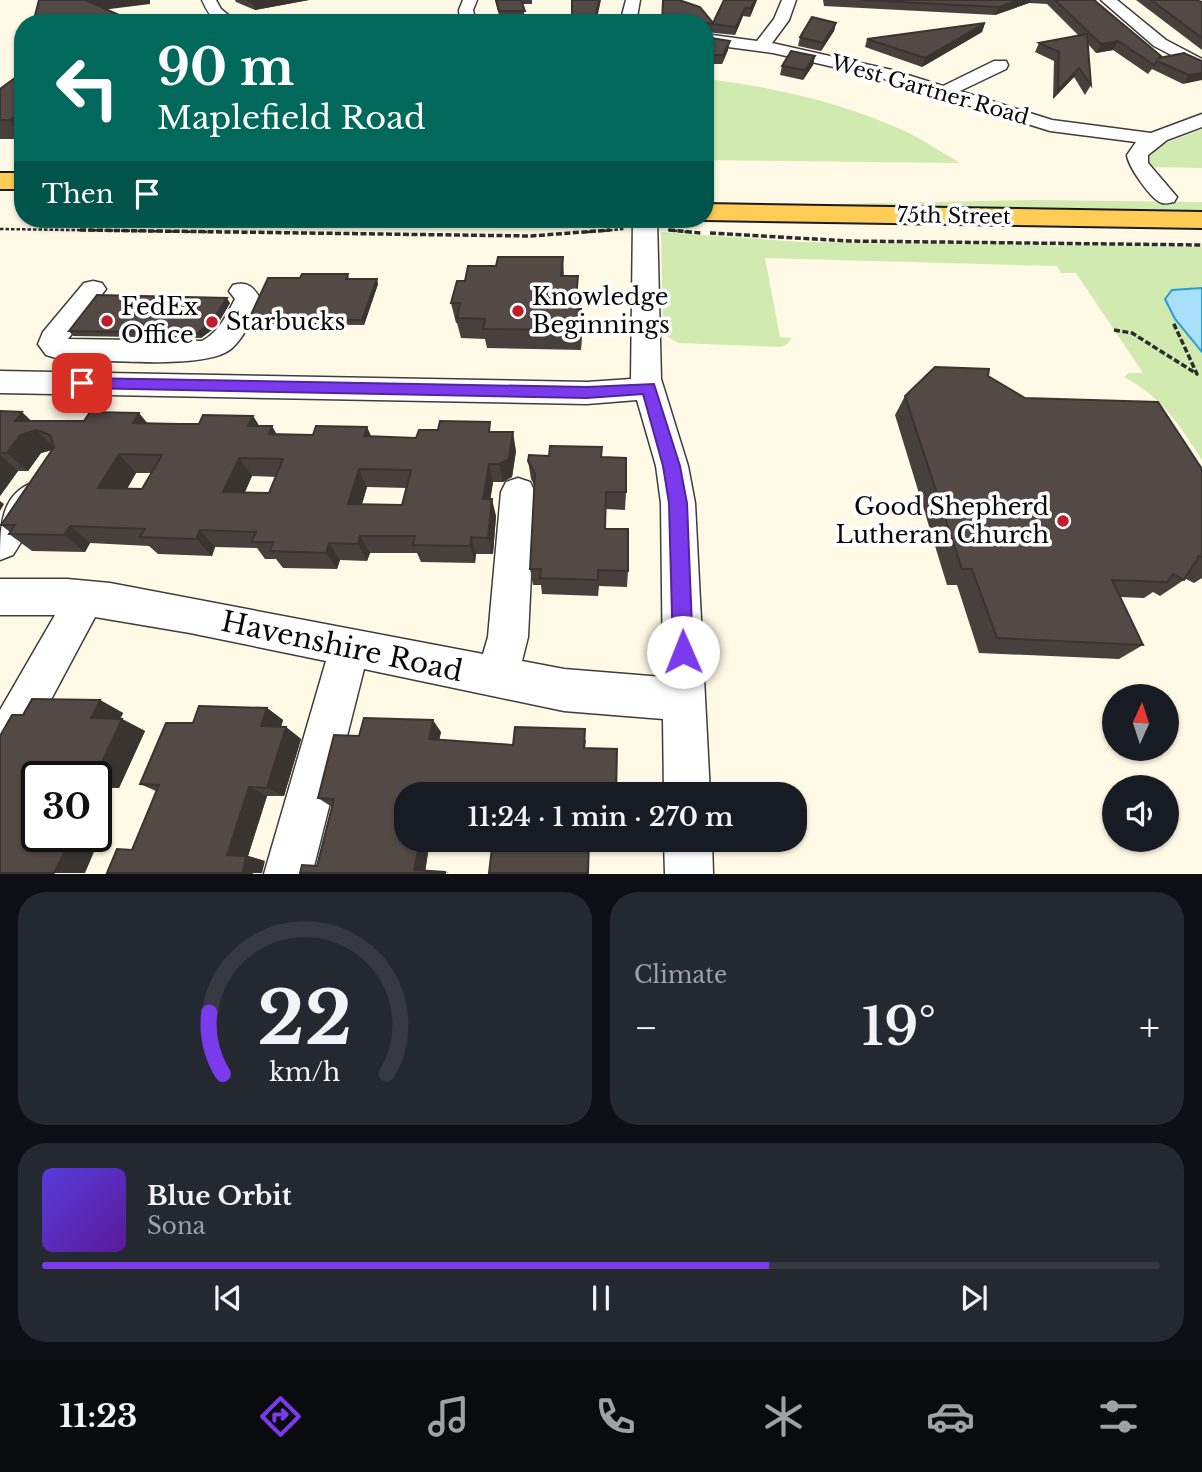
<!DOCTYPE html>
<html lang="en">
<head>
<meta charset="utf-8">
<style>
  :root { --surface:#171b24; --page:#242831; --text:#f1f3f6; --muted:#9ea1a6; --line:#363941; --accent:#7c3aed }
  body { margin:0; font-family:"Libre Baskerville",serif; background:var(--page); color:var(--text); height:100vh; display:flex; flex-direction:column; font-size:26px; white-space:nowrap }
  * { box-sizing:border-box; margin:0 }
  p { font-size:23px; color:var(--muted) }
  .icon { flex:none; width:38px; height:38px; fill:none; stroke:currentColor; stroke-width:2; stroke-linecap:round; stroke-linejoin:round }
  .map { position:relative; height:874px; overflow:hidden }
  .details { display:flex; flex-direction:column; gap:18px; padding:18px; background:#0d0f14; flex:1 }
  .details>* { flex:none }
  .guide { position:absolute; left:14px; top:14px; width:700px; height:214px; border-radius:28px; box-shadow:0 2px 5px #0004; background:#00695c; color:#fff; overflow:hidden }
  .needle { width:46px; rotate:3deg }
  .fabs { position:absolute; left:1102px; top:684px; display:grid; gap:14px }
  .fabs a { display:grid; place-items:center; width:77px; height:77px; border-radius:50%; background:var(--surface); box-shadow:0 2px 5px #0004; font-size:35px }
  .speed { position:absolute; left:21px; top:761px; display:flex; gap:14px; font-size:35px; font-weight:700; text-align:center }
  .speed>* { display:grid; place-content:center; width:91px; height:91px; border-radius:50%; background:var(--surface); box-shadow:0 2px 5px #0004; line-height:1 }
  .speed .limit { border:4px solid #111; border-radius:10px; background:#fff; color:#111 }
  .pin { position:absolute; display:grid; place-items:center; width:60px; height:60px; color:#fff; margin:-30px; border-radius:14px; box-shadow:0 4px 10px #0006 }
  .me { position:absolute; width:77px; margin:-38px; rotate:359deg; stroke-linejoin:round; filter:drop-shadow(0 0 5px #0008) }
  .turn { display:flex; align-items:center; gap:24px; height:147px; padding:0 28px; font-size:32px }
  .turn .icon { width:91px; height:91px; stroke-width:2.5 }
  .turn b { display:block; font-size:49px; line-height:60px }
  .then { display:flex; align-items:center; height:66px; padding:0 28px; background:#0003; gap:14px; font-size:26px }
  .big { font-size:52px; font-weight:600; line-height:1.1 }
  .details .tile { flex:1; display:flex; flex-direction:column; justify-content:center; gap:10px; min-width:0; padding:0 24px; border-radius:28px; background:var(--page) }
  .details .dial { align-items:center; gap:0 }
  .dial svg { height:182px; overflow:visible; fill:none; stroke:var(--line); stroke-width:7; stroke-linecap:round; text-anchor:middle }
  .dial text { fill:var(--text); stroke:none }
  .song { display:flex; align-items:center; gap:21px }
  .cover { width:84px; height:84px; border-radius:10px; background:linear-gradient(135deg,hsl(250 70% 55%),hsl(270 70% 35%)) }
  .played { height:7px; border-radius:4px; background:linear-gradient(90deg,var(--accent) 65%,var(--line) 65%) }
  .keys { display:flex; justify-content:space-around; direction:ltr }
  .heat { display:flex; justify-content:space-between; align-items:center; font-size:38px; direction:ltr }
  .details .tiles { flex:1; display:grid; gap:18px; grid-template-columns:1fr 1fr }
  .tile:last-child { grid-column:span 2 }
  .trip { position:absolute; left:394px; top:782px; width:413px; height:70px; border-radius:28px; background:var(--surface); box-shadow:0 2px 5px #0004; font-weight:600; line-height:70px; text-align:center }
  .menu { display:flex; height:112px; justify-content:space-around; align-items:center; background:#090b0e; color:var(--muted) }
  .menu .icon { width:49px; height:49px }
  .menu .on { color:var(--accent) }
  .menu b { font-size:32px; color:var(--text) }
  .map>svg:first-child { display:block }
  .green { fill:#d1eaaf }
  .water { fill:#a8e0f9; stroke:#2c9ad3; stroke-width:2 }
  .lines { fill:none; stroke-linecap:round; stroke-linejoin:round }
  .minor-casing { stroke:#3d3d3d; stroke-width:3 }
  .major-casing { stroke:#1b1b1b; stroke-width:4 }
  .path-far1 { stroke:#2c2c2c; stroke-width:2.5; stroke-dasharray:3.5 2; stroke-linecap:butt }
  .path { stroke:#2c2c2c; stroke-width:3.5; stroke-dasharray:6 2.5; stroke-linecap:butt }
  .minor { fill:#fff; fill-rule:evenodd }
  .major { fill:#ffcc56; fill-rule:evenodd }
  .wall { fill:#47403c; fill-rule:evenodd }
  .shaded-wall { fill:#3a3431 }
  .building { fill:#534a46; stroke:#3a3431; stroke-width:2; fill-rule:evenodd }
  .route { fill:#7c3aed; stroke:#51269a; stroke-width:2 }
  .poi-dot { fill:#bf1d2e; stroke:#fff; stroke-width:2.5 }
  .labels { text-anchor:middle; stroke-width:7; stroke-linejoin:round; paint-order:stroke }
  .far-street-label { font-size:21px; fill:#0a0a0a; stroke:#fff }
  .poi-label { font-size:24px; fill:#0a0a0a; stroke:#fff; text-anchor:start }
  .near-street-label { font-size:28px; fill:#0a0a0a; stroke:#fff }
</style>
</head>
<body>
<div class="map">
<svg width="1202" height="874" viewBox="0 0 1202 874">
  <rect width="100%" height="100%" fill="#fff9e6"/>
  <g class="green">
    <path d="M705,79C775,87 845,103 909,133C926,142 943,153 960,163L705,160Z"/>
    <polygon points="1202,129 1202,168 1151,167 1146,158 1153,148"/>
    <polygon points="1034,200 1202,202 1202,214 840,209 838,204"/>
    <path d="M661,232L801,242L1202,247V460C1178,423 1163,398 1124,377L1129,373H1143L1076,273H1061L1057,266L765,258L780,337L792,338L786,345L780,347L678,343L663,334Z"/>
  </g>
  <polygon class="water" points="1202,288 1202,352 1175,319 1165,299 1172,290"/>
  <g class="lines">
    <defs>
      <g id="minor">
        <path d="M202,0H216L221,9L238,23C215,23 211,20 202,0Z"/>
        <polygon points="463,0 477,0 473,10 476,23 460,23 459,10"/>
        <polygon points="626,0 640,0 636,23 620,23"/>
        <path d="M782,0H796L789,20L772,43L892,70L943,86L994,61H1006L1008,65L1006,69L960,91L1052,120L1151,133L1202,114V127L1167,140L1148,155V163L1177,197L1174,202C1169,203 1167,204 1162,203C1151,200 1128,166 1127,155L1136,142L1050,131L881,78L773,53L705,44V34L757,41L774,19Z"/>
        <polygon points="1101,0 1117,0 1166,40 1202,59 1202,71 1154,46"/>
        <polygon points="633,219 657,219 661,379 688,466 695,503 710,794 664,794 663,719 564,711 364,669 312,874 264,874 326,661 190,633 95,617 15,767 0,774 0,710 55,615 0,615 0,579 67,579 110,583 483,654 488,637 501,492 506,482 518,478 530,482 535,492 528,637 522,661 564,669 663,677 661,503 656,466 637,400 587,404 0,393 0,371 587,382 631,379"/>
        <path d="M93,281L102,283L106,289L68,339L202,341C219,332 226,316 235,299L229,291L233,285C248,281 253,287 261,299C253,316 245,337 231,349C204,371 93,359 56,358L46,355L38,344L43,332L84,283Z"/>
        <path d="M32,483L44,487L49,497L13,555L0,560C0,529 0,495 32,483Z"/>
        <polygon points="664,840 712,840 713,874 665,874"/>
      </g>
      <g id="major">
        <rect x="0" y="173" width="23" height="16"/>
        <polygon points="705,204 1202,212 1202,228 705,220 699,219 705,219"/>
      </g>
    </defs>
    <use href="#minor" class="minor-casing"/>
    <use href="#major" class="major-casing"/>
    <g class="path-far1">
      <polyline points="0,229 213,232"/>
      <polyline points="668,230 688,232"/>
      <polyline points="587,232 624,229"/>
    </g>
    <g class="path">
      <polyline points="80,230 531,236 610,230"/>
      <polyline points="669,230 701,233"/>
      <polyline points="710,233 849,241 1202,245"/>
      <polyline points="1114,330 1132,333 1197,374 1173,322"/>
    </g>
    <use href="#minor" class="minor"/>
    <use href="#major" class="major"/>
  </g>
  <g class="wall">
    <polygon points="235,0 309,0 255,10 236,2"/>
    <polygon points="495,0 532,0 532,4 523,4 525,20 500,19"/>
    <polygon points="724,0 757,0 750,17 743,16 735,35 705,32 705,23 713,23"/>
    <polygon points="823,0 1094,0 1159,58 1202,61 1183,84 1152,69 1148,74 1113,50 1096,53 1088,44 1091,85 1085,95 1074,77 1053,99 1054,61 1035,52 1039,43 1079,36 1047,4 1029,3 995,15 824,6"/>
    <polygon points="1136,0 1196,0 1202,2 1202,50"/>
    <polygon points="836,23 834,31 821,51 798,46 800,37"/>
    <polygon points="985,23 982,32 922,67 865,47 867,39"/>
    <polygon points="705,37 728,50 722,64 705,64"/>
    <polygon points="815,56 813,65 803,80 780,75 782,66"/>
    <polygon points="0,89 22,139 0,139"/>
    <polygon points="563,257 564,276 578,276 577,309 582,329 581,350 487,348 485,339 461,338 457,323 456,323 451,303 465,281 496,266"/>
    <polygon points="348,274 349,279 378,284 364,325 252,324 249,319 300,278"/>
    <polygon points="230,303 216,327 201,338 73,336 69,331"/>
    <polygon points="988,376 1025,398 1202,469 1202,578 1194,583 1186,579 1184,580 1160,596 1153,592 1144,598 1120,597 1143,645 1119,659 979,653 957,585 947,585 895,415 905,396"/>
    <path d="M0,411L33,422L199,424L253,416L259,426L276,434L313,435L367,427L371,437L416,438L492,432L516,451L512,477L503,482H493L490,499L496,516L493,554H476L475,563L421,562L417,553H370L367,561L340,560L337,569L283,568L276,559H265L257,548L215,547L212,556L158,554L149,546L90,543L85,552L32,551L9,534L10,532L1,525L52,450L41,453L28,471H18L0,496ZM136,473H151L142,489H127ZM252,476L276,477L269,493L245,492ZM367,487L406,488L402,505L362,504Z"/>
    <polygon points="549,456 602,457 626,492 625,510 606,509 606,529 628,571 627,587 599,586 598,596 542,594 541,585 533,585 530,569 535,487 531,479 528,461"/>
    <polygon points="100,700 123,713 120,719 122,719 145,731 119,788 96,788 96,777 37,777 37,836 73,836 68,847 94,852 0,873 23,715"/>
    <polygon points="267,708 283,720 281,727 286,727 301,739 284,796 267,796 248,856 265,861 132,850 156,791 140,784 193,723"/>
    <polygon points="441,732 439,740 513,745 586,740 585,748 406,794 406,840 430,840 425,871 445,872 449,873 317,866 332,807 318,798 359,736"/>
  </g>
  <g class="shaded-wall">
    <polygon points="80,0 150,0 150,4 86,12"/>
    <polygon points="263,0 309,0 255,10 252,2"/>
    <polygon points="599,0 601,0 596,23 594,23"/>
    <polygon points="755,0 757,0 750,17 751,8"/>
    <polygon points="1019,0 1031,0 1029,3 995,15 999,7"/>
    <polygon points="745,8 743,16 735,35 736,27"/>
    <polygon points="836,23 834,31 821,51 823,43"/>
    <polygon points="985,23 982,32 922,67 925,58"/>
    <polygon points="730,41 728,50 722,64 723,55"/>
    <polygon points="1118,41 1113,50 1096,53 1101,44"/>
    <polygon points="815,56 813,65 803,80 805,70"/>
    <polygon points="1079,68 1074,77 1053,99 1058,90"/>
    <polygon points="1202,73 1202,80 1183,84 1189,75"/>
    <polygon points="23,110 22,139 10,120"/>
    <polygon points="578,276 578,295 576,329 575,309"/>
    <polygon points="377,279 378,284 364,325 362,320"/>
    <polygon points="227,298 230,303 216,327 201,338 198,333"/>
    <polygon points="581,309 582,329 581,350 580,330"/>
    <polygon points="22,412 42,431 36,430 56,449 41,453 28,471 7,453 15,421"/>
    <polygon points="139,413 155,432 133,423"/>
    <polygon points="253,416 265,435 248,426"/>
    <polygon points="272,426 283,445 269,434"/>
    <polygon points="367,427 375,445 364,436"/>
    <polygon points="513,432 516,451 512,477 503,482 499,464"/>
    <polygon points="119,454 136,473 117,506 98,488"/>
    <polygon points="0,455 18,471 0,496"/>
    <polygon points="239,458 252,476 237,510 223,492"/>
    <polygon points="489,464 493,482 488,516 483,499"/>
    <polygon points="359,469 367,487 357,521 348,504"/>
    <polygon points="492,499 496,516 493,554 488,538"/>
    <polygon points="0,501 4,504 0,511"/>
    <polygon points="70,526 90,543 85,552 64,535"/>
    <polygon points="200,530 215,547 212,556 196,539"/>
    <polygon points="360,536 370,553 367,561 358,544"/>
    <polygon points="471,537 476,554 475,563 470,546"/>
    <polygon points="329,543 340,560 337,569 326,553"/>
    <polygon points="100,700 123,713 115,730 91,718"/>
    <polygon points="267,708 283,720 277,738 261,726"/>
    <polygon points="122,719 145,731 119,788 96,780 95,777"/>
    <polygon points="433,720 441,732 437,750 429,739"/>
    <polygon points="286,727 301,739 284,796 267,788"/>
    <polygon points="249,787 267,796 248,856 265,861 262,873 252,873 243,871 227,855"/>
    <polygon points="41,836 73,836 68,847 94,852 85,873 54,873 37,845"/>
    <polygon points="420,840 430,840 425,873 414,870"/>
  </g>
  <g class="building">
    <polygon points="39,0 85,0 135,22 33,23"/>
    <polygon points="247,0 263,0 252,2"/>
    <polygon points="496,0 521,0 525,11 499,11"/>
    <polygon points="572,0 599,0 594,23 570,23 572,13"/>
    <polygon points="663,0 679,0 700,7 713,23 724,0 755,0 751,8 745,8 736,27 705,23 662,23"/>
    <polygon points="861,0 1019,0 999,7"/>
    <polygon points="1055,0 1094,0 1161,56 1159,58 1184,53 1202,61 1202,73 1189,75 1157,61 1154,65 1118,41 1101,44"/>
    <polygon points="1151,0 1196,0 1202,2 1202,38"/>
    <polygon points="812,17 836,23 823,43 800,37"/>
    <polygon points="985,23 925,58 867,39"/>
    <polygon points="1087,34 1091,85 1079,68 1058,90 1059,52 1039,43"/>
    <polygon points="705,37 730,41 723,55 705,55"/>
    <polygon points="791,51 815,56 805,70 782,66"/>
    <polygon points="23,72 23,110 10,120 0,120 0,89"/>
    <polygon points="498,257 563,257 561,276 578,276 575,309 581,309 580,330 483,329 485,319 457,318 460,303 451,303 457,281 465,281 468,266 496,266"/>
    <polygon points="302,274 348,274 346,279 377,279 362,320 249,319 268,278 300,278"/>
    <polygon points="97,295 227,298 212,321 198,333 69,331"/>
    <polygon points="935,367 989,369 988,376 1025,398 1158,402 1202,469 1202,557 1199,556 1184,580 1173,574 1167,582 1112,580 1143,645 997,638 972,569 962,569 905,396"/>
    <path d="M0,411L22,412L15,421H84L90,412L139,413L133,423L179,424H199L203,415L253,416L248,426H272L269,434L313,435L316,426L367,427L364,436L416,438L419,430H438L440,421L490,422L489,432H513L509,459L499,464H489L483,499H492L488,538L471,537L470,546L413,545L415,536H360L358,544L329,543L326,553L270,551L273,542H251L256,532L200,530L196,539L140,537L145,529L70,526L64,535L9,534L15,525H1L54,447L50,435L36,430L20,435L7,453H0ZM119,454L162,455L142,489L98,488ZM239,458L283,459L269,493L223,492ZM359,469L411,470L402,505L348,504Z"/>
    <polygon points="550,446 602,447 601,457 626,458 626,492 606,492 605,529 628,529 628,571 598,570 598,580 540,578 541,569 530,569 535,474 528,461 529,455 549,456"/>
    <polygon points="32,699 100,700 91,718 122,719 95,777 37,777 37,836 41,836 37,845 67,846 54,873 0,873 0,736 12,715 23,715"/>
    <polygon points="199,706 267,708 261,726 286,727 267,788 249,787 227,855 246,856 243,871 253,872 252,873 107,873 117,849 132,850 159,785 140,784 166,723 193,723"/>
    <polygon points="364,718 433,720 429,739 513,745 515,727 585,729 584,748 617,749 616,794 406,794 406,840 420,840 414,870 445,872 445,873 300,873 302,865 317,866 334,799 318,798 334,735 359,736"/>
    <polygon points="493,840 589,840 588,873 489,873"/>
  </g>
  <polygon class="route" points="82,378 587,387 654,384 680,466 687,503 693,652 690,659 683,662 676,659 673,652 669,503 663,466 643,394 587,398 82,388 74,383"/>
  <g class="poi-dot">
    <circle cx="518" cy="311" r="7"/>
    <circle cx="107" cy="321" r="7"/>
    <circle cx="212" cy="322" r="7"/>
    <circle cx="1063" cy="521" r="7"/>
  </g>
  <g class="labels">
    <g class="far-street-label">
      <text transform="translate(930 90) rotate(16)" y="7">West Gartner Road</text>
      <text transform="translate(954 216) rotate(1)" y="7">75th Street</text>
    </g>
    <g class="poi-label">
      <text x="532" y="305">Knowledge<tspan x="532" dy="28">Beginnings</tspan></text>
      <text x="121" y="315">FedEx<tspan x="121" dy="28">Office</tspan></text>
      <text x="226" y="330">Starbucks</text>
      <text x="1049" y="515" text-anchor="end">Good Shepherd<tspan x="1049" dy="28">Lutheran Church</tspan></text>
    </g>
    <g class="near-street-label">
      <text transform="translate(342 646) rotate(12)" y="10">Havenshire Road</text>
    </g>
  </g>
</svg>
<div class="fabs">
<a><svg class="needle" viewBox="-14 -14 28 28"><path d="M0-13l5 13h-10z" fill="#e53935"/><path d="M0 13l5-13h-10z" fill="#9ea1a6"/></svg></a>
<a><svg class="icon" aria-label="sound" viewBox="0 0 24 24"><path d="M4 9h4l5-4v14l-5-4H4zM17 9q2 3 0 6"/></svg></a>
</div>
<div class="speed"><div class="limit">30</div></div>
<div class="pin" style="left:82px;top:383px;background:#d93025"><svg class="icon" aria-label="arrive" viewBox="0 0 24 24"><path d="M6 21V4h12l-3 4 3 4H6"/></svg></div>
<svg class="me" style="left:683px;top:652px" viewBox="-20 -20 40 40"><circle r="19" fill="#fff"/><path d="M0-13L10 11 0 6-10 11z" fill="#7c3aed"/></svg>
<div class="trip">11:24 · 1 min · 270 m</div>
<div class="guide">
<div class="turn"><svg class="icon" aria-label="left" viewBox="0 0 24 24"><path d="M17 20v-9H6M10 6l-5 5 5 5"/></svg><div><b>90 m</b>Maplefield Road</div></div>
<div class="then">Then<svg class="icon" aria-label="arrive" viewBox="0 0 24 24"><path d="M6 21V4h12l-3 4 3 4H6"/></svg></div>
</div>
</div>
<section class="details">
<div class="tiles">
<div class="tile dial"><svg viewBox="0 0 100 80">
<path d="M14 69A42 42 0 1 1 86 69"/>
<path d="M14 69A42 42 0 0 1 8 42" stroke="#7c3aed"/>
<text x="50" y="56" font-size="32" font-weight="700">22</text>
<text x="50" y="72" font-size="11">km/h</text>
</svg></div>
<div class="tile"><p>Climate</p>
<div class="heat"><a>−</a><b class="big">19°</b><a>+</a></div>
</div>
<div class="tile">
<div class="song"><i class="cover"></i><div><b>Blue Orbit</b><p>Sona</p></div></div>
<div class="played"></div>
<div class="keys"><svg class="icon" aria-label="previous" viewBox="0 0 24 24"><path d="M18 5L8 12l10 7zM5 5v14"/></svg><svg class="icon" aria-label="pause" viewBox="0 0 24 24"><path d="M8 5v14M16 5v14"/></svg><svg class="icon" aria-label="next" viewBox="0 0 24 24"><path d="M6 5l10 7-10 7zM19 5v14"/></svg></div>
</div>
</div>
</section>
<nav class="menu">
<b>11:23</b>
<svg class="icon on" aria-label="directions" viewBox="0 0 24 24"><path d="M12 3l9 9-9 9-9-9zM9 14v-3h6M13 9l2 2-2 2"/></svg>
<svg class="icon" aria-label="music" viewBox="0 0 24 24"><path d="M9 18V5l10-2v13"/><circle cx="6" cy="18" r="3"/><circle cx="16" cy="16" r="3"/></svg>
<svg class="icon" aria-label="phone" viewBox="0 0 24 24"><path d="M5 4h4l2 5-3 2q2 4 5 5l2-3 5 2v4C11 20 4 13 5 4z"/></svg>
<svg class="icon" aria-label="climate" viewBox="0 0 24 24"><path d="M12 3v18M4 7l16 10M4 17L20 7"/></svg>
<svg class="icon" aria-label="car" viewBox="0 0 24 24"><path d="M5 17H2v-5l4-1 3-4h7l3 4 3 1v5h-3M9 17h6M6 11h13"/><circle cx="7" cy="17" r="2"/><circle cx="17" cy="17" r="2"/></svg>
<svg class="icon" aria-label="filters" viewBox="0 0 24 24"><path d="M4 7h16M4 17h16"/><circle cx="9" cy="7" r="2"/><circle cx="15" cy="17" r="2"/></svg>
</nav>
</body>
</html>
